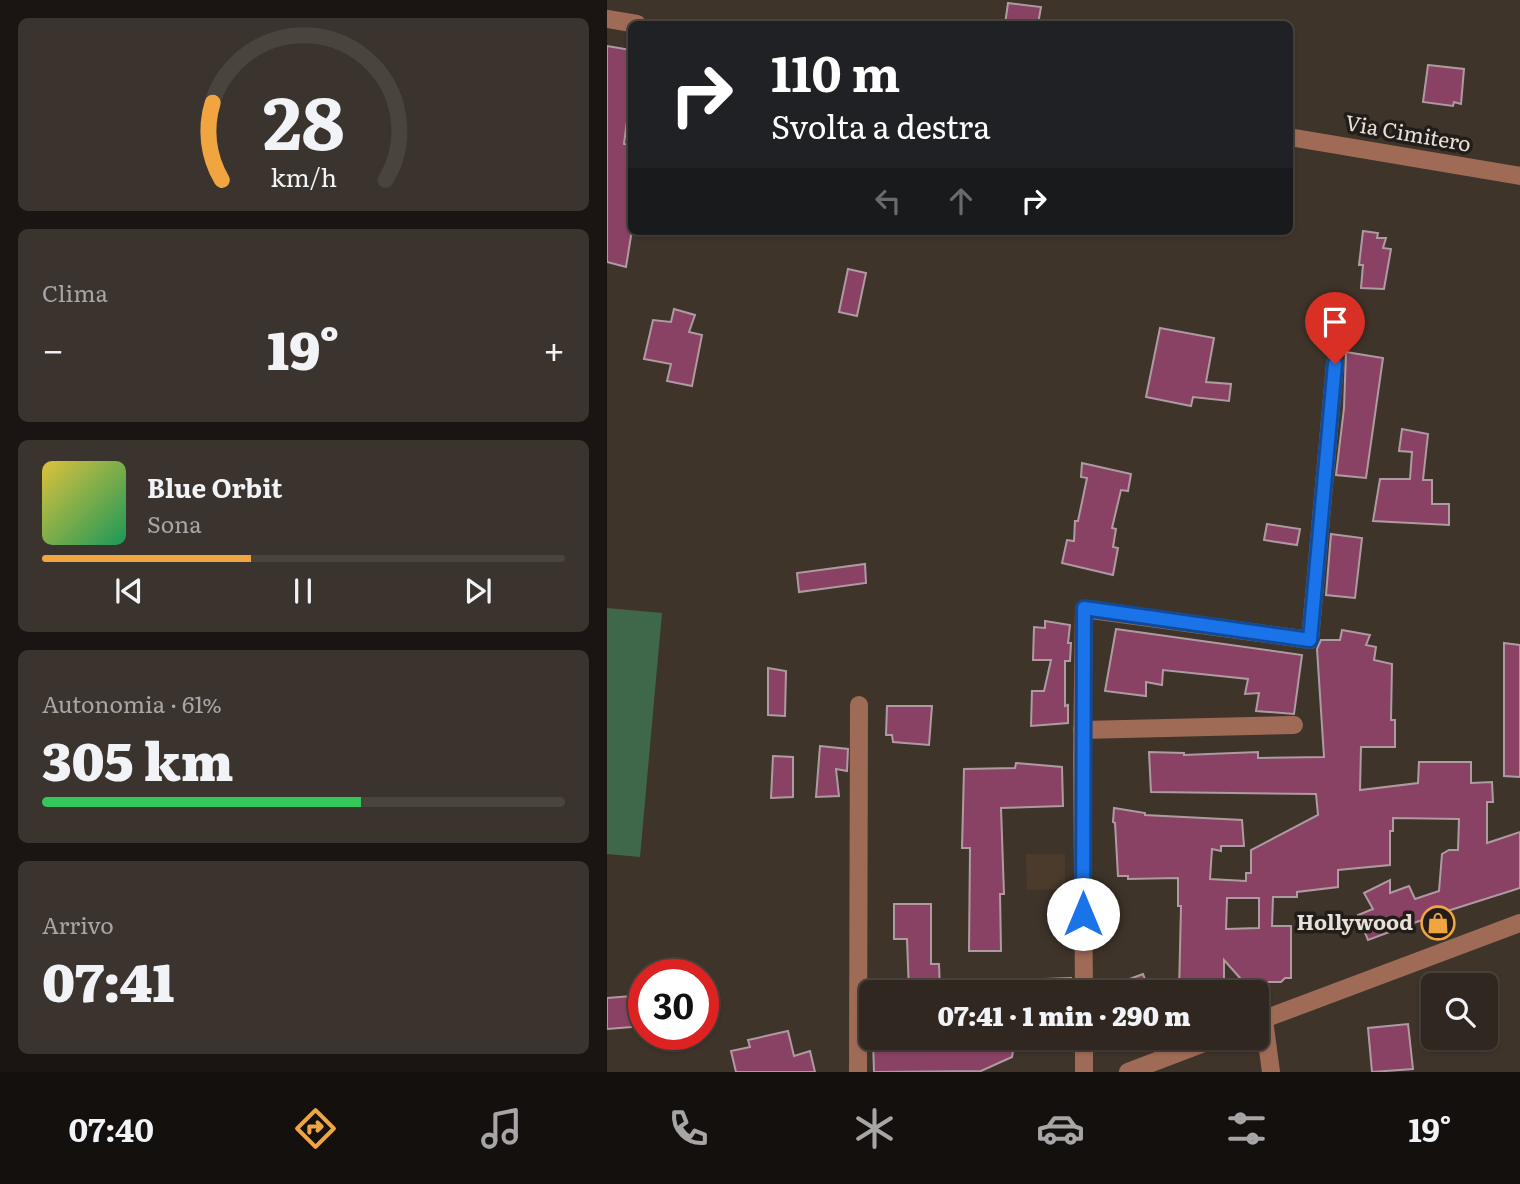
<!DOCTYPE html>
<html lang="it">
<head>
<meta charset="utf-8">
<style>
  :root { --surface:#2f2720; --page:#3b332d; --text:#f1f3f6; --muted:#a7a5a5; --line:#4a443e; --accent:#f1a540 }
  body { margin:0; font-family:Literata,serif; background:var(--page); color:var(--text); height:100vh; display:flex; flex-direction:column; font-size:26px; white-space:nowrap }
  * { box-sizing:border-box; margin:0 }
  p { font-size:23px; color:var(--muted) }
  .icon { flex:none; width:38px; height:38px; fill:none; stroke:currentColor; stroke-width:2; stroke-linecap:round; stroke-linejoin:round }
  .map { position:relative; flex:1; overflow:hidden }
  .panel { display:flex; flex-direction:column; gap:18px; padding:18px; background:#1a1512; width:607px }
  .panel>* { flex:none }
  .hud { position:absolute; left:21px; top:21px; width:665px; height:214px; border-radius:10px; box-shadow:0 2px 5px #0004,0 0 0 2px var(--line); background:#202124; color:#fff; overflow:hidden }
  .controls { position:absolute; left:814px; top:973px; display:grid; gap:14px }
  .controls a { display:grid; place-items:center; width:77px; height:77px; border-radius:10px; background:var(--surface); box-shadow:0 2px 5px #0004,0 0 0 2px var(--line); font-size:35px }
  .speed { position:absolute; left:21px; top:959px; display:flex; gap:14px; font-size:35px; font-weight:700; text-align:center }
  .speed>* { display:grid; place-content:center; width:91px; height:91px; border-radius:50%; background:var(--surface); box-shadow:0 2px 5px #0004,0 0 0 2px var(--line); line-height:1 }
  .speed .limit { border:10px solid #d22; background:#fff; color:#111 }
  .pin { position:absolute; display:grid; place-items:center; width:60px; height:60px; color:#fff; margin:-72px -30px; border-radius:50% 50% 50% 0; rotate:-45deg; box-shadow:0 0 7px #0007 }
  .pin .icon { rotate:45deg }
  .me { position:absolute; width:77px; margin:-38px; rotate:0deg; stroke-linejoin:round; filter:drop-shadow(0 0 5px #0008) }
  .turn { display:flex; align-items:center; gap:24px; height:147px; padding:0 28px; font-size:32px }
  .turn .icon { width:91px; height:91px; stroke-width:2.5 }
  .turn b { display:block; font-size:49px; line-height:60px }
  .lanes { display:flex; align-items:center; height:66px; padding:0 28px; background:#0003; justify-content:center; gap:35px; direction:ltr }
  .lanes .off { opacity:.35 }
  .big { font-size:52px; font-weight:800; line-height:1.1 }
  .panel .tile { flex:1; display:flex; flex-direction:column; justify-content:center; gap:10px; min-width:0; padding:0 24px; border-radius:10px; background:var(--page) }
  .panel .dial { align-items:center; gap:0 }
  .dial svg { height:182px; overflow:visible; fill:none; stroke:var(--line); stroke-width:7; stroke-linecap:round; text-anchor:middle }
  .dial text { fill:var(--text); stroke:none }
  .song { display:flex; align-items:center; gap:21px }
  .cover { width:84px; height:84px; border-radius:10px; background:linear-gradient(135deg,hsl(50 70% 55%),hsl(150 70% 35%)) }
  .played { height:7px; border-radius:4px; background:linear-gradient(90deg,var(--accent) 40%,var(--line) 40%) }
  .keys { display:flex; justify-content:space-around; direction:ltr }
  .heat { display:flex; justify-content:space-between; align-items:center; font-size:38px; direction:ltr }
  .charge { height:10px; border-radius:5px; background:linear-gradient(90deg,#34c759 61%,var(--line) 0) }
  .trip { position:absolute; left:252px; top:980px; width:410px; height:70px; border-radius:10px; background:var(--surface); box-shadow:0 2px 5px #0004,0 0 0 2px var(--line); font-weight:800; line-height:70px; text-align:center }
  .menu { display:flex; height:112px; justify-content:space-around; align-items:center; background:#13100d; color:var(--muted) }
  .menu .icon { width:49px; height:49px }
  .menu .active { color:var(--accent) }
  .menu b { font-size:32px; color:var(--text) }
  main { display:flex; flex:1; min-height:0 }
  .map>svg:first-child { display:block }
  .built { fill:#4b3b2c }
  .green { fill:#3f6749 }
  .building { fill:#894264; stroke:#ae9ba2; stroke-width:2; fill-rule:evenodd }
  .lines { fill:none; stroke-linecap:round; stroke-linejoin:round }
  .minor { stroke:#9f6b56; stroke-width:18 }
  .route-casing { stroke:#114b97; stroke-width:18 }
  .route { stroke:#1a73e8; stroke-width:12 }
  .labels { text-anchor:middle; stroke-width:7; stroke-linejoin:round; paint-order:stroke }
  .street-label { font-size:21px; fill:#e7e0d9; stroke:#221d18 }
  .poi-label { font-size:21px; font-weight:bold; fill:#e7e0d9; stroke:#221d18; text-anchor:end }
</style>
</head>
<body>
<main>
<section class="panel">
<div class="tile dial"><svg viewBox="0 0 100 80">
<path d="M14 69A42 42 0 1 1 86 69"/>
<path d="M14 69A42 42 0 0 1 10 35" stroke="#f1a540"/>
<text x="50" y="56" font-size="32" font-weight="700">28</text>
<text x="50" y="72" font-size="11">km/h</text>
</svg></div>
<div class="tile"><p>Clima</p>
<div class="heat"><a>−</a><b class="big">19°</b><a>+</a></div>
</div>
<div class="tile">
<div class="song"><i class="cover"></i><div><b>Blue Orbit</b><p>Sona</p></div></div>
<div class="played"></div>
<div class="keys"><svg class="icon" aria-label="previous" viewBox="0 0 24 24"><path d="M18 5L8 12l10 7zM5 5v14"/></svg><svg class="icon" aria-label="pause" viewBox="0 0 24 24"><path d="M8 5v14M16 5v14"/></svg><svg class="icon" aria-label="next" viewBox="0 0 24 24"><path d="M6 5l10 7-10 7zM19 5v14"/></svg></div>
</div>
<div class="tile"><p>Autonomia · 61%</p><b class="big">305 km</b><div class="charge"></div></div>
<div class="tile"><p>Arrivo</p><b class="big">07:41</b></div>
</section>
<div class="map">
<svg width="913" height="1072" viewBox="0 0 913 1072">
  <rect width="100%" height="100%" fill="#3f342a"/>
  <polygon class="built" points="419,854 458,854 458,889 420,890"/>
  <polygon class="green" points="0,608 55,613 33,857 0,854"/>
  <g class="building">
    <polygon points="401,3 434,7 431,24 398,24"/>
    <polygon points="0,46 24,50 24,91 17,144 24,145 24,236 19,267 0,262"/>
    <polygon points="821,65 857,69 854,104 847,102 846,106 816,102"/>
    <polygon points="756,231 771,233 770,238 779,238 776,248 784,249 777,289 754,288 756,265 752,265"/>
    <polygon points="241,269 259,273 250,316 232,312"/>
    <polygon points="67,309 88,315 82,332 95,335 85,386 60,381 64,364 37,359 46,320 64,322"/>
    <polygon points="553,328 607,338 599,382 624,384 622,401 586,397 584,406 539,397"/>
    <polygon points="739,352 776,358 759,478 729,475 737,408"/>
    <polygon points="795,429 821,434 816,480 825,480 825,504 842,504 842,525 766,521 773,479 803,479 805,452 792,451"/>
    <polygon points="475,463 524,474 521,491 514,490 505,528 509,529 506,547 511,548 506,575 455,563 460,540 467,541 468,521 471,521 480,478 474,477"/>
    <polygon points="660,524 693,529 690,545 657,540"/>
    <polygon points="724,534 755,538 748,598 719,595"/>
    <polygon points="258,564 259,583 192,592 190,573"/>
    <polygon points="438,621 463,625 461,643 464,643 463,661 458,661 458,706 461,705 461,723 424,726 425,691 437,691 444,660 426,660 427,627 438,628"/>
    <polygon points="509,629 695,655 687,714 649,711 652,693 638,694 641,679 556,670 555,685 539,682 539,696 498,691"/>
    <path d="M735,630L763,635L759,645L769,647L767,660L785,664L784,720H788V747H754L753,790L811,783L812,762H864V783L885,782L886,802H880V843L913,832V888L834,913L761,940L751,915L766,909L757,893L783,880V893L802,886L808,899L832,891L835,854L842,850H851L852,819L786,818V831H783V865L731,870V887L690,892V897H666L665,926H684V978H678L674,982H658V987H641L617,960V992H572L574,906H571V878L521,879V876H511L508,823L506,822L507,808L538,813V815L635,820L637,846H614V851L605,849L603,879L639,881V873H644V850L711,815L709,794L544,792L542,752L577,753V755L651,752V758L717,757L710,649L714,640H733ZM620,898H652V928L619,929Z"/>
    <polygon points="897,643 913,645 913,777 897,776"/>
    <polygon points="161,668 179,671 178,716 161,715"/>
    <polygon points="280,706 325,706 322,745 286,742 285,735 279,735"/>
    <polygon points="213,746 241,749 240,771 229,769 232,796 209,797"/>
    <polygon points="166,756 186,757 186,797 164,798"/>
    <polygon points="409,763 455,767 456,806 394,808 397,894 393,894 394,951 362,951 363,848 355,848 357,769 408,768"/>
    <polygon points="287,904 324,904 324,964 332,964 333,992 302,992 300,939 287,939"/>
    <polygon points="536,974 543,992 490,992 490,991"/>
    <polygon points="464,978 464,992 409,992 408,980"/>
    <polygon points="37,995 37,1026 0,1029 0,998"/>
    <polygon points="801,1024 806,1069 765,1072 761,1028"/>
    <polygon points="181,1031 187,1056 203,1051 208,1072 129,1072 124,1051 143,1047 141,1040"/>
    <polygon points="315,1038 449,1038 420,1051 406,1051 405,1057 374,1071 267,1072 266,1040 287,1041 290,1050 312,1051"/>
  </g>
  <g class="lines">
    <g class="minor">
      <polyline points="0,19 30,24"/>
      <polyline points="682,137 913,176"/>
      <polyline points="475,730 687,725"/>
      <polyline points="477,992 475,758 477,609 703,640 728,364"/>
      <polyline points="657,1020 664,1072"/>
      <polyline points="649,1022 913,923"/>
      <polyline points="477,1038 477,1072"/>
      <polyline points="251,1072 252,705"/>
      <polyline points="521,1072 610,1038"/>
    </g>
  </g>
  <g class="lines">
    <defs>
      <polyline id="route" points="476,914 477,608 703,640 728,364"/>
    </defs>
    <use href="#route" class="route-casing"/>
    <use href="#route" class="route"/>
  </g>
  <defs>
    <symbol id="shop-ring" viewBox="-11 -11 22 22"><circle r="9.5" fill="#221d18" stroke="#f1a540" stroke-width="1.5"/><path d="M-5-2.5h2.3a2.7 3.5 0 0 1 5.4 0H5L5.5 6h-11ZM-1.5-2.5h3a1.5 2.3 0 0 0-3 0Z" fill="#f1a540"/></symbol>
  </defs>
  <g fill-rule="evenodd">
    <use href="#shop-ring" x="812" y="904" width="38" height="38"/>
  </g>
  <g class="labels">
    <g class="street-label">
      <text transform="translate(801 134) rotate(10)" y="7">Via Cimitero</text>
    </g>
    <g class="poi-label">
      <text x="806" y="930">Hollywood</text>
    </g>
  </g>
</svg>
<div class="controls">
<a><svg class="icon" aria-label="search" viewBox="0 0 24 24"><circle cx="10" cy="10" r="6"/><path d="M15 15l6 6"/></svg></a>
</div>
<div class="speed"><div class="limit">30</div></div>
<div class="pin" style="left:728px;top:364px;background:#d93025"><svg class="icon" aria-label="arrive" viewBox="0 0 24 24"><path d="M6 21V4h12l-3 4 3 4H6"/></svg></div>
<svg class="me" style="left:476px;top:914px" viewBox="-20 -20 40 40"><circle r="19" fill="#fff"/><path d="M0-13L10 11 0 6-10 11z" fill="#1a73e8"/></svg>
<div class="trip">07:41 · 1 min · 290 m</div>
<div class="hud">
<div class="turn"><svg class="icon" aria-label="right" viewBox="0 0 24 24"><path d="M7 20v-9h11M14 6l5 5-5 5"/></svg><div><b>110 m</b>Svolta a destra</div></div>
<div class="lanes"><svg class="icon off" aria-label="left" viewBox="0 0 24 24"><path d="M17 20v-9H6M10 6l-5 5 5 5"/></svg><svg class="icon off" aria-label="ahead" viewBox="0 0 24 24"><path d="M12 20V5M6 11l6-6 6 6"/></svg><svg class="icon" aria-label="right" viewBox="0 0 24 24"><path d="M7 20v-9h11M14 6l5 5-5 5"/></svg></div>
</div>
</div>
</main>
<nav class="menu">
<b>07:40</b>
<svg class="icon active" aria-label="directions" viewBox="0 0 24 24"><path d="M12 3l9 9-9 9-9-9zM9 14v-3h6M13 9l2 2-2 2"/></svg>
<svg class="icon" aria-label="music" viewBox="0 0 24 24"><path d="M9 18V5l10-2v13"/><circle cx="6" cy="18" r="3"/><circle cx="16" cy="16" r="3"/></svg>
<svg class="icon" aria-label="phone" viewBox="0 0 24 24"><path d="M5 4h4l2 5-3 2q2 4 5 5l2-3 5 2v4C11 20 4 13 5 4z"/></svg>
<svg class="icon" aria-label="climate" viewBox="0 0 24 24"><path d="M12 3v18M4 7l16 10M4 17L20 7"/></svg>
<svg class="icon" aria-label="car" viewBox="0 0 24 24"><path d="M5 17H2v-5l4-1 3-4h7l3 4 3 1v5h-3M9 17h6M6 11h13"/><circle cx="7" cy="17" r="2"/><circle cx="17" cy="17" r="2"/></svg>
<svg class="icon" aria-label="filters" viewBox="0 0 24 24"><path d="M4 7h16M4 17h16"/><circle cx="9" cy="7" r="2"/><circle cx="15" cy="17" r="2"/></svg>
<b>19°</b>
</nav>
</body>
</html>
